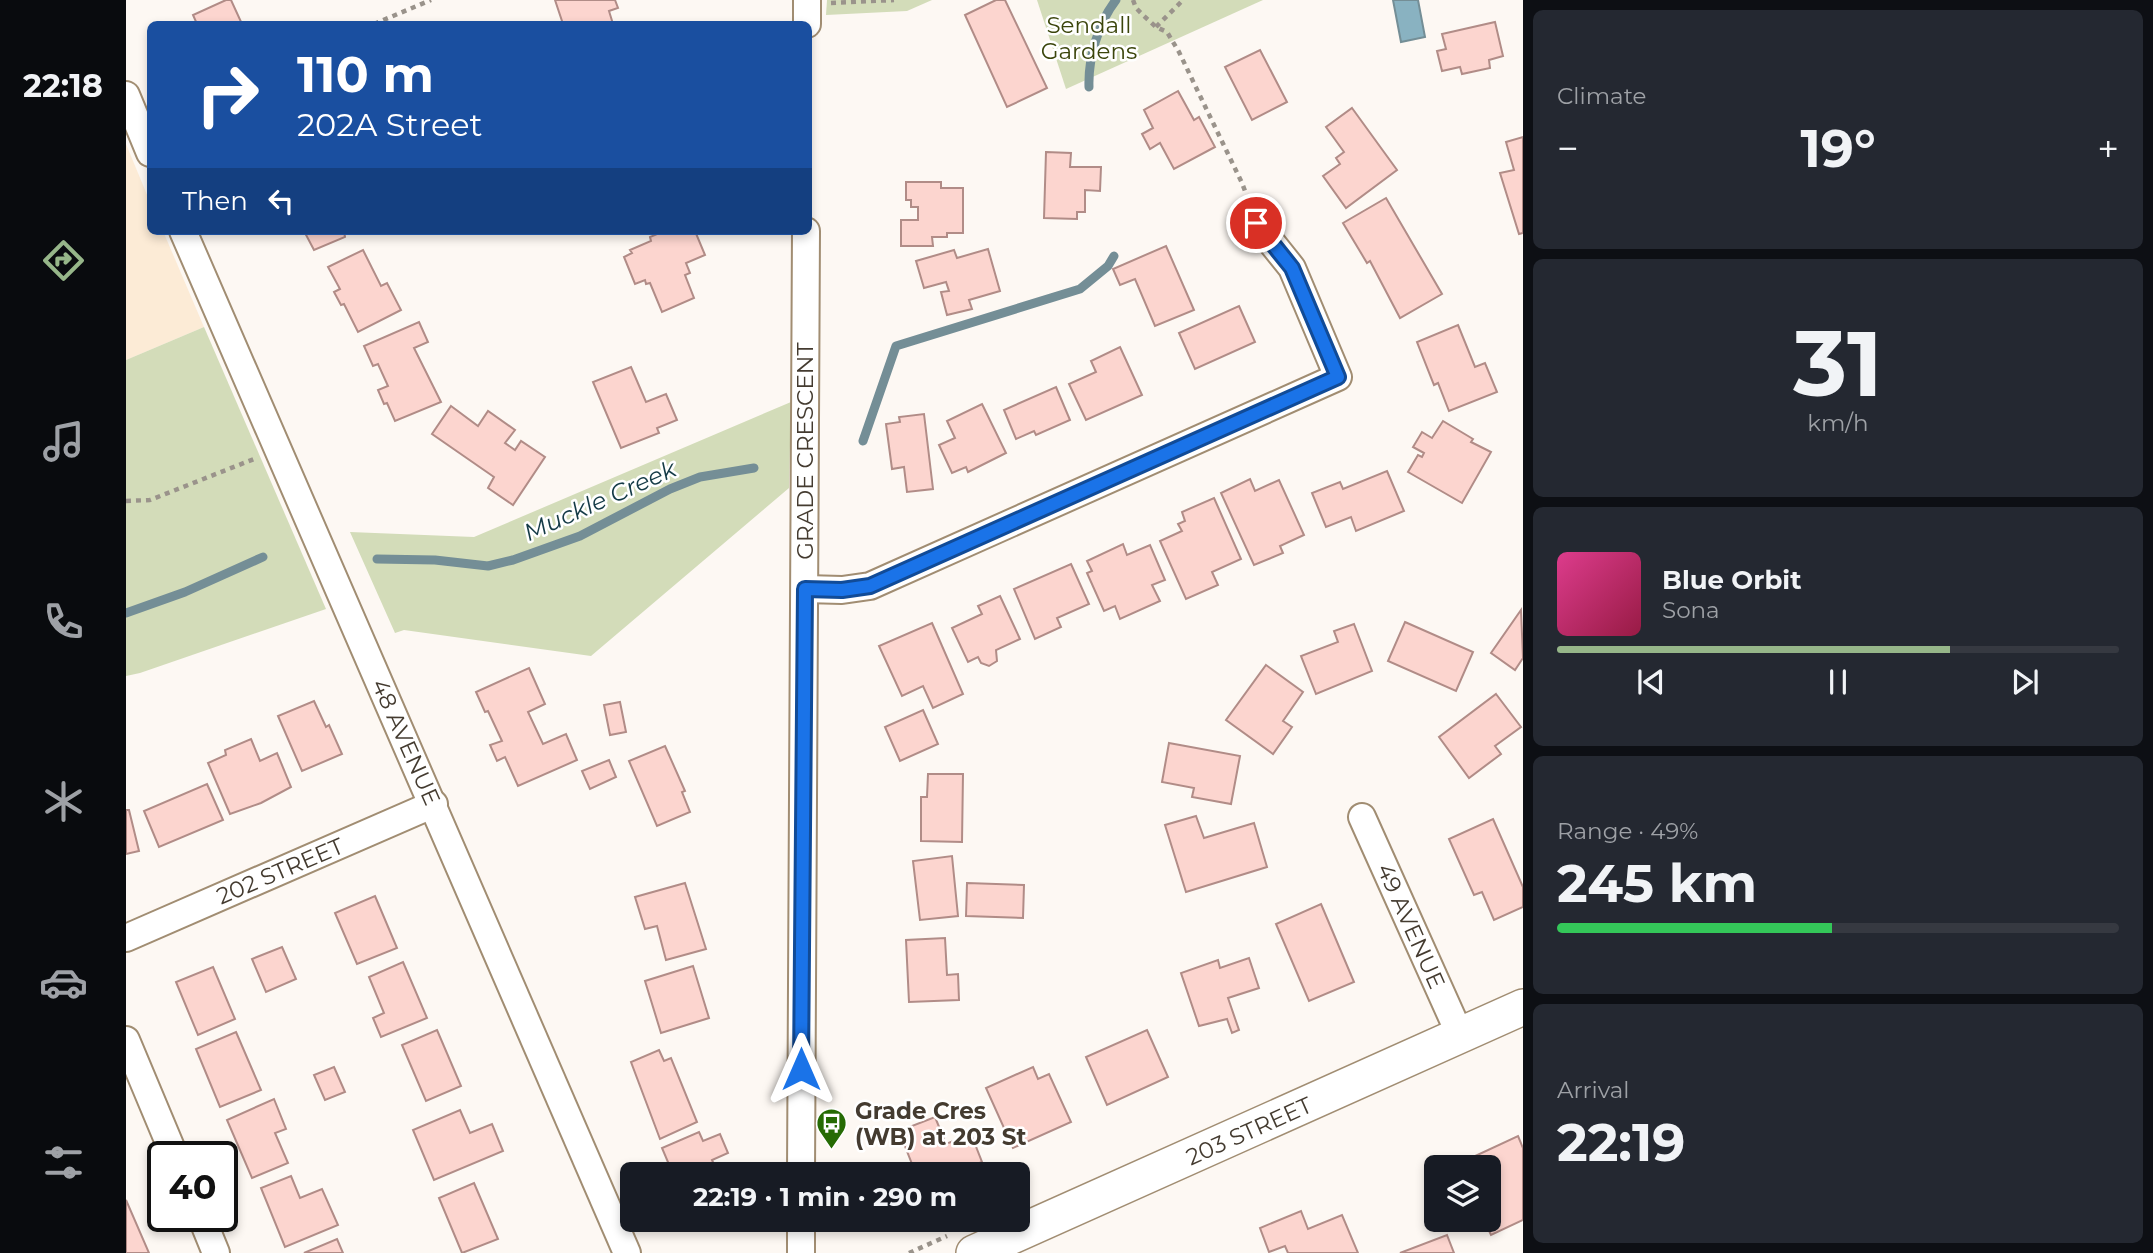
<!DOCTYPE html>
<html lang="en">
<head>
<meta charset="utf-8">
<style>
  :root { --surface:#171b24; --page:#242831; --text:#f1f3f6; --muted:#9ea1a6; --line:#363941; --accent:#96b689 }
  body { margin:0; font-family:Montserrat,sans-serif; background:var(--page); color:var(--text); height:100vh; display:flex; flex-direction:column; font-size:26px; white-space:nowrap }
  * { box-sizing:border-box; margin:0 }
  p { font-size:23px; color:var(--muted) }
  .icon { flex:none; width:38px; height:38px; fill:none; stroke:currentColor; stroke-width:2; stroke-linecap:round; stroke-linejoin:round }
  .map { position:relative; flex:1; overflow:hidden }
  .details { display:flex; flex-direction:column; gap:10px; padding:10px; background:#0d0f14; width:630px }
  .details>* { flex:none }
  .banner { position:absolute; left:21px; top:21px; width:665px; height:214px; border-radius:10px; box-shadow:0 4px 10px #0003; background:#1a4fa0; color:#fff; overflow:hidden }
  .controls { position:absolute; left:1298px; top:1155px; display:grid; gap:14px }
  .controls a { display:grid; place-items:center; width:77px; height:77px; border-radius:10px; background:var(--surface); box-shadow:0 4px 10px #0003; font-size:35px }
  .speed { position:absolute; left:21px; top:1141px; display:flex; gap:14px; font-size:35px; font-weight:700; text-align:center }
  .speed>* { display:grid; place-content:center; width:91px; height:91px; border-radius:50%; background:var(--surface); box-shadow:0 4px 10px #0003; line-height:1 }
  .speed .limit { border:4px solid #111; border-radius:10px; background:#fff; color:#111 }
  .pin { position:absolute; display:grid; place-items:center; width:60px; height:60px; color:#fff; margin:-30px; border:4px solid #fff; border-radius:50%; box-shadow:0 2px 7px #0007 }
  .me { position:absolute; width:77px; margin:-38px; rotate:0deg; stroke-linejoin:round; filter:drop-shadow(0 0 5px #0008) }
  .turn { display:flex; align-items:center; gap:24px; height:147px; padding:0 35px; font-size:32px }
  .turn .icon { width:91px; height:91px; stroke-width:2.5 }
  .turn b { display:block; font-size:49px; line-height:60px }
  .then { display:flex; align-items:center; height:66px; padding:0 35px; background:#0003; gap:14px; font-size:26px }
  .big { font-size:52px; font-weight:700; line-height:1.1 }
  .details .widget { flex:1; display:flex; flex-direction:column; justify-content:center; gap:10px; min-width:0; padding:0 24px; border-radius:10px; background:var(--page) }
  .details .dial { align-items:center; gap:0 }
  .dial b { font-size:91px; line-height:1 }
  .song { display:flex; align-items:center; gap:21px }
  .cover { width:84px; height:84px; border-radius:10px; background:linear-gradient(135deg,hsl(330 70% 55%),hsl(340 70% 35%)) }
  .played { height:7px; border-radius:4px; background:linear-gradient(90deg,var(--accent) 70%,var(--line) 70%) }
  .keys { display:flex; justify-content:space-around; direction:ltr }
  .heat { display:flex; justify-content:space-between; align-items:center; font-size:38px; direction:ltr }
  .charge { height:10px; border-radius:5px; background:linear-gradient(90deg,#34c759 49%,var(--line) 0) }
  .trip { position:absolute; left:494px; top:1162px; width:410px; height:70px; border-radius:10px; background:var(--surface); box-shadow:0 4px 10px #0003; font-weight:700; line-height:70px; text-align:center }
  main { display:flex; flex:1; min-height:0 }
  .menu { display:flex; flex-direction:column; width:126px; justify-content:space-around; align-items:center; background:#090b0e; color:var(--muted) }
  .menu .icon { width:49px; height:49px }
  .menu .on { color:var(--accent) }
  .menu b { font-size:32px; color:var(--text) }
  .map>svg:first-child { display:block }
  .built { fill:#fcebd6 }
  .green { fill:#d3dcb9 }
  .water { fill:#89b2c1; stroke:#748e96; stroke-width:2 }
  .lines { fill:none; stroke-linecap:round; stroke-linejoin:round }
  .stream { stroke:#748e96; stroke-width:9 }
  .building { fill:#fcd5cf; stroke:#b18c87; stroke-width:2 }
  .minor-casing { stroke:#a18d72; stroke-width:30 }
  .major-casing { stroke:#a18d72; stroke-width:38 }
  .path { stroke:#9a938b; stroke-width:4.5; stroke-dasharray:5 5; stroke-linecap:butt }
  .minor { stroke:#fff; stroke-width:26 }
  .major { stroke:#fff; stroke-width:35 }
  .route-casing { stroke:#114b97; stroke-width:18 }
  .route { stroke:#1a73e8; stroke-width:12 }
  .labels { text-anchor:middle; stroke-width:5; stroke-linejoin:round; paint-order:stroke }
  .park-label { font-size:23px; fill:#3b450b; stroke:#fff }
  .street-label { font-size:23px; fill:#443b30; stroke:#fff }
  .poi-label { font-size:23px; font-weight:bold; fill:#443b30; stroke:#fff; text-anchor:start }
  .water-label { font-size:24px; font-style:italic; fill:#143a46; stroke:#fff }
</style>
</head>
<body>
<main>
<nav class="menu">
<b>22:18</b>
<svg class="icon on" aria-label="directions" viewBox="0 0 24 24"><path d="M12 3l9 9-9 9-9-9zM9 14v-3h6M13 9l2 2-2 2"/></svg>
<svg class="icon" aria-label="music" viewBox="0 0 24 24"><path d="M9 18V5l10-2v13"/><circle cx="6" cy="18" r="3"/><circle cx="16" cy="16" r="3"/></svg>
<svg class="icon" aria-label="phone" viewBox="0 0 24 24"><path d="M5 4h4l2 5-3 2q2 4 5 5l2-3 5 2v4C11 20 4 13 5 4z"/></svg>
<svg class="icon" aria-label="climate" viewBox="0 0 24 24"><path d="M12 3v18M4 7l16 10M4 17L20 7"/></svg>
<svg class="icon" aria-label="car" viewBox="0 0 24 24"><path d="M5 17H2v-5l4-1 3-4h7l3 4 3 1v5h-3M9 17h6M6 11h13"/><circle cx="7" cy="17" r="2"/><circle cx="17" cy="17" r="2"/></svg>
<svg class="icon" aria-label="filters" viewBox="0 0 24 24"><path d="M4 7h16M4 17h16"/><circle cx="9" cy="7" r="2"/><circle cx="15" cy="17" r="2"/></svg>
</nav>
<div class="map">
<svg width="1397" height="1253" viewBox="0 0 1397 1253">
  <rect width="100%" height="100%" fill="#fdf8f3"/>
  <polygon class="built" points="0,144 24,202 24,231 37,231 78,327 0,360"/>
  <g class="green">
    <polygon points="701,0 806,0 781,11 700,15"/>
    <polygon points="911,0 1137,0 940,89"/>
    <polygon points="78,327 200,609 14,673 0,676 0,360"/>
    <polygon points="665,402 663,488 465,656 278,630 269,633 224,532 348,537"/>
  </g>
  <polygon class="water" points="1267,0 1292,0 1299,37 1275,42"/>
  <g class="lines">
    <g class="stream">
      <path d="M963,87C962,59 972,23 990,0"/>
      <polyline points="737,441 770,346 954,289 982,266 988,256"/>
      <polyline points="251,559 309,560 362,566 387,560 454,536 544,489 574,477 628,468"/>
      <polyline points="0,613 59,592 137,557"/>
    </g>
  </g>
  <g class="building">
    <polygon points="100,0 105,0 116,24 71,24 67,15"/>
    <polygon points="429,0 489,0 492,8 483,11 487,24 437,24"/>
    <polygon points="870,0 879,0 921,88 881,107 839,15"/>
    <polygon points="1369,22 1377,56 1363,60 1364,68 1336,74 1334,67 1316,71 1311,51 1320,49 1316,34"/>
    <polygon points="1134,50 1161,102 1126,120 1099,67"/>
    <polygon points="1052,91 1068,120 1073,117 1089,147 1048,169 1034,143 1024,149 1016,134 1027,128 1018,110"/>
    <polygon points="1226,108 1271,170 1220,208 1197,176 1214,164 1210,158 1218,152 1200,127"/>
    <polygon points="1397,137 1397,233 1393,234 1374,173 1388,170 1380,142"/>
    <polygon points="920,152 945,153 944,167 975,167 974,191 959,190 959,212 951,212 951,219 918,218"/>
    <polygon points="780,182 815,182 815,188 837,188 837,233 821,233 821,237 806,237 807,246 775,246 775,220 792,220 792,207 785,207 785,200 780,200"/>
    <polygon points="1260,198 1316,294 1274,318 1244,261 1241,263 1217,223"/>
    <polygon points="178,231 218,231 219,237 188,250"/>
    <polygon points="538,231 569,231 579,255 560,263 564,273 559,275 568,298 536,312 524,283 520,284 519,280 509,284 498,257 506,253 504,250 525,241 524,237"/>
    <polygon points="1040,246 1068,310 1029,326 1009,279 994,285 987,269"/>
    <polygon points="862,249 874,291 843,300 846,309 821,315 815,292 823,291 820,282 798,288 790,261 828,250 831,258"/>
    <polygon points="237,250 255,286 261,283 275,310 232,332 218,304 215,305 208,292 214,289 202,267"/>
    <polygon points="1113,306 1129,342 1069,369 1053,333"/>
    <polygon points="293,322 302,342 288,348 315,402 269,421 261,403 258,404 252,390 262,386 252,364 247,366 238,346"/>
    <polygon points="1332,325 1349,367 1359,363 1371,392 1323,411 1312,383 1308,385 1291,342"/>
    <polygon points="994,347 1016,395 960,420 943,384 970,372 965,361"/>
    <polygon points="505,367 520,402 540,394 551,420 531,428 533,433 495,448 467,382"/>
    <polygon points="930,387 944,420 910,435 908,431 890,439 878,410"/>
    <polygon points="856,404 880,453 842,472 840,467 826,473 813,445 829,438 821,421"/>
    <polygon points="325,406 352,426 362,411 389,430 379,443 389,450 395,441 419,457 387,505 362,488 368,477 306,434"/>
    <polygon points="798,414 807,489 781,492 778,467 766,469 760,424 774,422 773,417"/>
    <polygon points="1317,421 1347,439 1345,442 1365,452 1336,503 1282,472 1292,455 1296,457 1298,453 1287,447 1296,432 1306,438"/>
    <polygon points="1261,471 1278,511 1230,531 1225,517 1200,527 1186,493 1214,482 1217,489"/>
    <polygon points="1124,479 1129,491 1153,480 1178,535 1154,546 1157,553 1128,565 1095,493"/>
    <polygon points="1088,498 1115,559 1086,572 1092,585 1060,599 1034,541 1056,531 1052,524 1059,521 1056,512"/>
    <polygon points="997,544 1001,555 1024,545 1039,580 1026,585 1034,601 994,619 989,606 978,611 961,573 966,571 961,561"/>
    <polygon points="945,564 963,604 931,618 935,627 909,639 888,589"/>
    <polygon points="874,596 894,639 870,650 871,661 863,666 855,663 852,657 842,662 826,628 856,614 852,606"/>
    <polygon points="1395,610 1397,658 1389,670 1365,653"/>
    <polygon points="1279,622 1347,652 1330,691 1262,661"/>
    <polygon points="806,623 837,694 807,708 797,686 776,696 753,646"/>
    <polygon points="1228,624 1246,671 1190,694 1175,656 1212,642 1208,631"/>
    <polygon points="1140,665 1177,692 1157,721 1166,727 1147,754 1100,720"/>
    <polygon points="403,668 419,704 402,712 417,744 440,734 451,760 392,786 379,757 371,761 364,745 376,741 362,711 359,712 350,692"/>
    <polygon points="1370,694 1395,727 1369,746 1375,754 1343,778 1313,737"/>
    <polygon points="188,701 200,727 203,725 216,754 176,771 152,716"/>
    <polygon points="494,702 500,732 484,735 478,705"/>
    <polygon points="797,710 812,744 774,761 759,727"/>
    <polygon points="125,739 134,761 151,753 165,787 135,803 104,814 82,763 100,755 99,750"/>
    <polygon points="1043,743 1114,756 1105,804 1066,797 1068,788 1036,782"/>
    <polygon points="539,746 559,791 556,792 564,812 531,826 503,761"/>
    <polygon points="483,760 490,777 464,789 456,771"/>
    <polygon points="802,774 837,774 836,842 795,841 795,797 801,797"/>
    <polygon points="81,784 97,820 33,847 18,811"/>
    <polygon points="0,810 3,810 13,851 0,854"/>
    <polygon points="1070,816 1078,838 1128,823 1141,867 1060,892 1039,825"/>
    <polygon points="1367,819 1397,887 1397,907 1368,920 1356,892 1348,895 1323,839"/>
    <polygon points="826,856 832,916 794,920 787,861"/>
    <polygon points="559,883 580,949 540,960 531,926 519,929 509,897"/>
    <polygon points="841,883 898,885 897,918 840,916"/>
    <polygon points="249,896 271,948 231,964 209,913"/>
    <polygon points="1195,904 1228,982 1183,1001 1150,924"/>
    <polygon points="819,938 821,975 832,974 833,1000 783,1002 780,940"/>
    <polygon points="156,947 170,979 140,992 126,959"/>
    <polygon points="1123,958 1133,988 1102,998 1113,1030 1106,1033 1101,1019 1073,1026 1055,973 1092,960 1094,968"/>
    <polygon points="277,962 301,1018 255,1037 247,1018 258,1013 243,977"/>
    <polygon points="567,966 583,1018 535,1033 519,981"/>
    <polygon points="87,967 109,1019 72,1035 50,982"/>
    <polygon points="311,1030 335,1086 300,1101 276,1045"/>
    <polygon points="1021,1030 1042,1077 981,1105 960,1057"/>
    <polygon points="110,1032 135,1090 94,1107 70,1049"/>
    <polygon points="533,1050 538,1061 545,1058 571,1122 534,1139 505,1062"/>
    <polygon points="208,1067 219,1092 199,1100 188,1075"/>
    <polygon points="907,1067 912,1079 923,1074 945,1122 887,1148 860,1088"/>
    <polygon points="148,1099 160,1129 149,1133 162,1163 126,1178 101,1120"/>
    <polygon points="334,1110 344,1133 366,1124 377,1151 308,1180 287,1130"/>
    <polygon points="809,1117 820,1144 845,1134 856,1162 825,1174 790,1174 773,1131"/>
    <polygon points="573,1132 577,1141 594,1134 602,1153 586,1160 592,1174 547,1174 536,1148"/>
    <polygon points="1392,1136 1397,1148 1397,1220 1365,1235 1358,1220 1363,1220 1363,1167 1334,1167 1332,1164"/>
    <polygon points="165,1176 174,1198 196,1189 212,1225 159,1247 135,1188"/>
    <polygon points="348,1183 372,1239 336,1253 313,1198"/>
    <polygon points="0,1200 23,1253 0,1253"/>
    <polygon points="1175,1211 1182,1229 1216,1215 1232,1253 1162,1253 1159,1246 1143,1252 1134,1228"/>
    <polygon points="1321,1235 1328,1253 1274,1253"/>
    <polygon points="211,1239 217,1253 178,1253"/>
  </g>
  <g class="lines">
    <defs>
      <g id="minor">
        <polyline points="681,24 681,0"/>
        <polyline points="0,95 24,153"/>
        <polyline points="57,231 501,1253"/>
        <polyline points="679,589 716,590 744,586 1212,377 1166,268 1130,223"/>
        <polyline points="1236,817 1334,1035"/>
        <polyline points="0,938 308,804"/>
        <polyline points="0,1040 49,1157"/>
        <polyline points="675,1174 680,231"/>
        <polyline points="75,1216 90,1253"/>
        <polyline points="675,1253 675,1220"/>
      </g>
      <polyline id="major" points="848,1253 1397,1007"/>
    </defs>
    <use href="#minor" class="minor-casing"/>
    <use href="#major" class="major-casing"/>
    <g class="path">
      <polyline points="1007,0 1010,8 1018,16 1030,27 1041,32 1053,52 1116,183 1122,199"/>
      <polyline points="705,3 768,0"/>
      <polyline points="248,24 305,0"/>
      <polyline points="1030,27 1057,0"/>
      <polyline points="0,501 24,500 128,459"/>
      <polyline points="783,1253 821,1236"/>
    </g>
    <use href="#minor" class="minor"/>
    <use href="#major" class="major"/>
  </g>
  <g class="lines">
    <defs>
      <polyline id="route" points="675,1069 679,589 716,590 744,586 1212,377 1166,268 1130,223"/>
    </defs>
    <use href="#route" class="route-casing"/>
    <use href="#route" class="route"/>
  </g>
  <defs>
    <symbol id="bus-pin" viewBox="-11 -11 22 30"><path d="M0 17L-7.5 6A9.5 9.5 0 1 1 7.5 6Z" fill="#266b04" stroke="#fff"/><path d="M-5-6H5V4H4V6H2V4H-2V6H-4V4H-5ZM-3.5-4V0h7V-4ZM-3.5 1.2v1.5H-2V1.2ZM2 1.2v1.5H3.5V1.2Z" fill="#fff"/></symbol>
  </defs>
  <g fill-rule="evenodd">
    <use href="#bus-pin" x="688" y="1106" width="35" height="47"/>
  </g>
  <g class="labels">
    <g class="park-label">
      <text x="963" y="33">Sendall<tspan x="963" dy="26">Gardens</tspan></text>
    </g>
    <g class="street-label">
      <text transform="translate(679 451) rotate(-90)" y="8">GRADE CRESCENT</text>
      <text transform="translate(280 742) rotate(66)" y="8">48 AVENUE</text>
      <text transform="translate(154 871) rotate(-23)" y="8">202 STREET</text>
      <text transform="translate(1285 926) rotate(66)" y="8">49 AVENUE</text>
      <text transform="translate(1123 1131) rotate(-24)" y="8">203 STREET</text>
    </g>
    <g class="poi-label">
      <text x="729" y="1119">Grade Cres<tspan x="729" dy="26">(WB) at 203 St</tspan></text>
    </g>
    <g class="water-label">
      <text transform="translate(474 501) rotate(-24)" y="8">Muckle Creek</text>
    </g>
  </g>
</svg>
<div class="controls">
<a><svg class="icon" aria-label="layers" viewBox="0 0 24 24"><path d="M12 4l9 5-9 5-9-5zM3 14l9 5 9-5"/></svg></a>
</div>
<div class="speed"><div class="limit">40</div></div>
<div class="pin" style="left:1130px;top:223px;background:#d93025"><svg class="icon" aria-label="arrive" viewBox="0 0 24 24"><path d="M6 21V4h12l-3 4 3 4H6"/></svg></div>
<svg class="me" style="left:675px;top:1069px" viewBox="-20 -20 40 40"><path d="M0-17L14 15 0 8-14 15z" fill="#1a73e8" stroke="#fff" stroke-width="4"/></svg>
<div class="trip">22:19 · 1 min · 290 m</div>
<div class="banner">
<div class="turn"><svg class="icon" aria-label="right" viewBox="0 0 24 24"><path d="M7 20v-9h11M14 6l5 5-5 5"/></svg><div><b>110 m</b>202A Street</div></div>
<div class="then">Then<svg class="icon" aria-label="left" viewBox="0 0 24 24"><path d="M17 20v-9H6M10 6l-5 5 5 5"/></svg></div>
</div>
</div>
<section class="details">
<div class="widget"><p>Climate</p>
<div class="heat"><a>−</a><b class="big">19°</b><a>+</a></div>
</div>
<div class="widget dial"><b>31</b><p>km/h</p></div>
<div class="widget">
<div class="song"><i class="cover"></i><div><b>Blue Orbit</b><p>Sona</p></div></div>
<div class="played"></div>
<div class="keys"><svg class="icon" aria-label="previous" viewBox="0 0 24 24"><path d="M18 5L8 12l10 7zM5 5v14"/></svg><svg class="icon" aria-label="pause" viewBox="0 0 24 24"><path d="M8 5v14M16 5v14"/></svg><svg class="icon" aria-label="next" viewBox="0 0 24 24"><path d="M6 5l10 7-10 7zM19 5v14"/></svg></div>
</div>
<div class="widget"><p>Range · 49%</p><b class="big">245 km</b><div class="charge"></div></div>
<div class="widget"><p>Arrival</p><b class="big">22:19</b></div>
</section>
</main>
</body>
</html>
